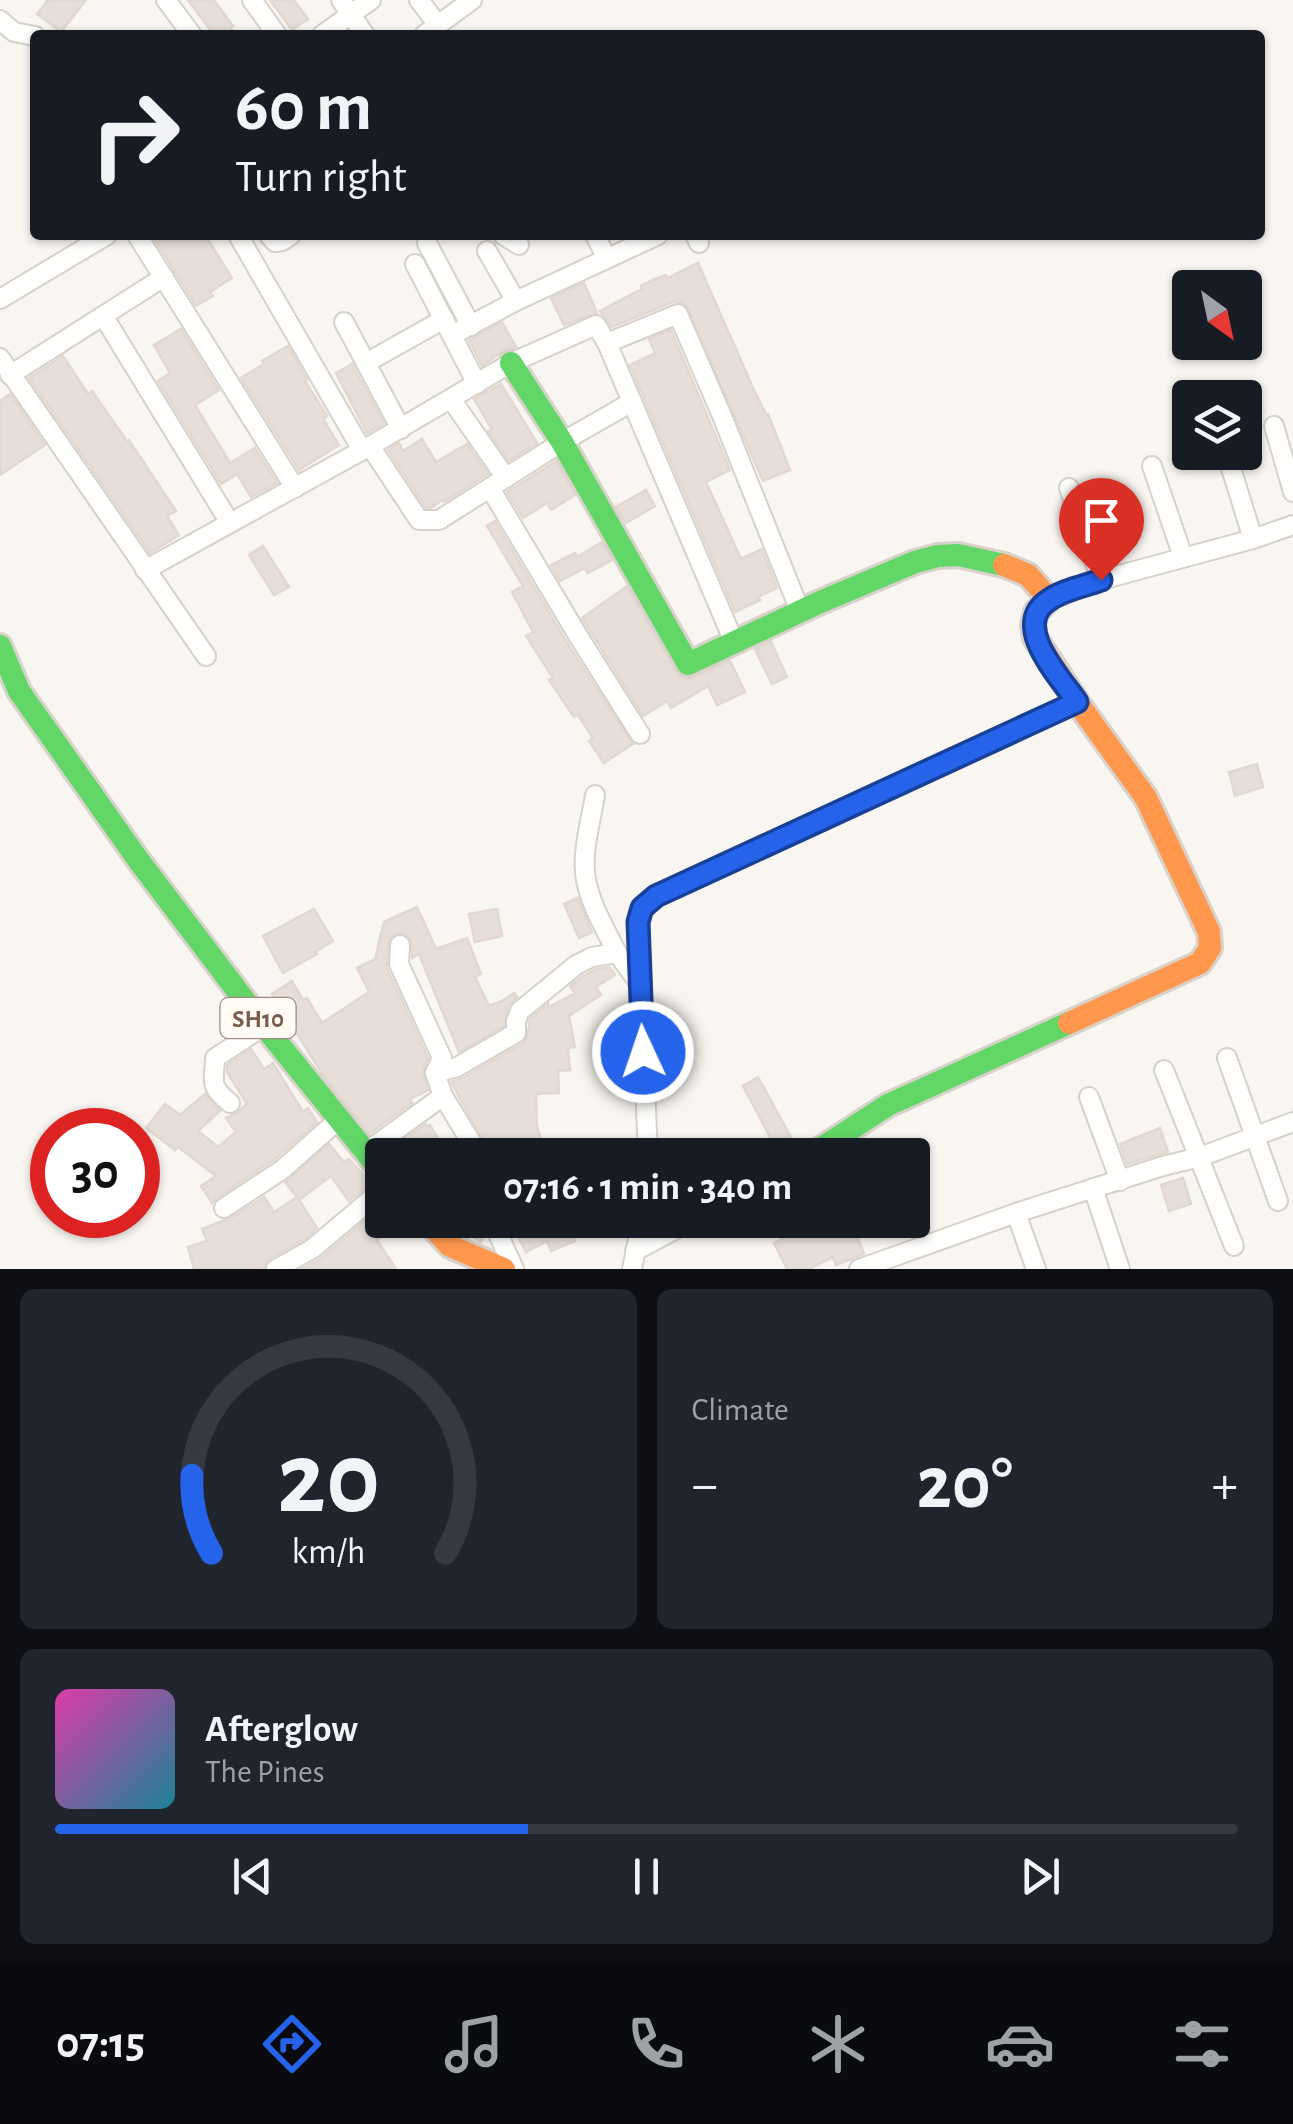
<!DOCTYPE html>
<html lang="en">
<head>
<meta charset="utf-8">
<style>
  :root { --surface:#171b24; --page:#20242c; --text:#f1f3f6; --muted:#9ea1a6; --line:#363941; --accent:#2563eb }
  body { margin:0; font-family:"Alegreya Sans",sans-serif; background:var(--page); color:var(--text); height:100vh; display:flex; flex-direction:column; font-size:38px; white-space:nowrap }
  * { box-sizing:border-box; margin:0 }
  p { font-size:32px; color:var(--muted) }
  .icon { flex:none; width:55px; height:55px; fill:none; stroke:currentColor; stroke-width:2; stroke-linecap:round; stroke-linejoin:round }
  .map { position:relative; height:1269px; overflow:hidden }
  .panel { display:flex; flex-direction:column; gap:20px; padding:20px; background:#0d0f14; flex:1 }
  .panel>* { flex:none }
  .guide { position:absolute; left:30px; top:30px; width:1235px; height:210px; border-radius:10px; box-shadow:0 2px 8px #0004; background:#171b24; color:var(--text); overflow:hidden }
  .needle { width:65px; rotate:147deg }
  .buttons { position:absolute; left:1172px; top:270px; display:grid; gap:20px }
  .buttons a { display:grid; place-items:center; width:90px; height:90px; border-radius:10px; background:var(--surface); box-shadow:0 2px 8px #0004; font-size:50px }
  .speed { position:absolute; left:30px; top:1108px; display:flex; gap:20px; font-size:50px; font-weight:700; text-align:center }
  .speed>* { display:grid; place-content:center; width:130px; height:130px; border-radius:50%; background:var(--surface); box-shadow:0 2px 8px #0004; line-height:1 }
  .speed .limit { border:15px solid #d22; background:#fff; color:#111 }
  .pin { position:absolute; display:grid; place-items:center; width:85px; height:85px; color:#fff; margin:-102px -42px; border-radius:50% 50% 50% 0; rotate:-45deg; box-shadow:0 0 10px #0007 }
  .pin .icon { rotate:45deg }
  .me { position:absolute; width:110px; margin:-55px; rotate:357deg; stroke-linejoin:round; filter:drop-shadow(0 0 8px #0008) }
  .turn { display:flex; align-items:center; gap:35px; height:210px; padding:0 40px; font-size:45px }
  .turn .icon { width:130px; height:130px; stroke-width:2.5 }
  .turn b { display:block; font-size:70px; line-height:85px }
  .big { font-size:75px; font-weight:700; line-height:1.1 }
  .panel .tile { flex:1; display:flex; flex-direction:column; justify-content:center; gap:15px; min-width:0; padding:0 35px; border-radius:15px; background:var(--page) }
  .panel .dial { align-items:center; gap:0 }
  .dial svg { height:260px; overflow:visible; fill:none; stroke:var(--line); stroke-width:7; stroke-linecap:round; text-anchor:middle }
  .dial text { fill:var(--text); stroke:none }
  .song { display:flex; align-items:center; gap:30px }
  .cover { width:120px; height:120px; border-radius:15px; background:linear-gradient(135deg,hsl(320 70% 55%),hsl(190 70% 35%)) }
  .played { height:10px; border-radius:5px; background:linear-gradient(90deg,var(--accent) 40%,var(--line) 40%) }
  .keys { display:flex; justify-content:space-around; direction:ltr }
  .heat { display:flex; justify-content:space-between; align-items:center; font-size:55px; direction:ltr }
  .panel .tiles { flex:1; display:grid; gap:20px; grid-template-columns:1fr 1fr }
  .tile:last-child { grid-column:span 2 }
  .trip { position:absolute; left:365px; top:1138px; width:565px; height:100px; border-radius:10px; background:var(--surface); box-shadow:0 2px 8px #0004; font-weight:700; line-height:100px; text-align:center }
  .menu { display:flex; height:160px; justify-content:space-around; align-items:center; background:#090b0e; color:var(--muted) }
  .menu .icon { width:70px; height:70px }
  .menu .current { color:var(--accent) }
  .menu b { font-size:45px; color:var(--text) }
  .map>svg:first-child { display:block }
  .building { fill:#e6ded7; stroke:#e2d8d2; stroke-width:2.5 }
  .lines { fill:none; stroke-linecap:round; stroke-linejoin:round }
  .street-casing { stroke:#d7d1cb; stroke-width:22 }
  .fast-casing { stroke:#d9d2cb; stroke-width:28 }
  .slow-casing { stroke:#d9d2cb; stroke-width:28 }
  .street { stroke:#fefefd; stroke-width:18 }
  .fast { stroke:#63d668; stroke-width:22 }
  .slow { stroke:#ff974d; stroke-width:22 }
  .route-casing { stroke:#184099; stroke-width:25 }
  .route { stroke:#2563eb; stroke-width:18 }
  .labels { text-anchor:middle; stroke-width:9; stroke-linejoin:round; paint-order:stroke }
  .shield { fill:#fffaf3; stroke:#a28b7f; stroke-width:2.5 }
  .shield-label { font-size:25px; font-weight:bold; fill:#7a5c4d }
</style>
</head>
<body>
<div class="map">
<svg width="1293" height="1269" viewBox="0 0 1293 1269">
  <rect width="100%" height="100%" fill="#f9f5f0"/>
  <g class="building">
    <polygon points="48,0 86,0 61,32 37,14"/>
    <polygon points="188,0 214,0 233,26 230,27 236,35 214,35"/>
    <polygon points="270,0 294,0 308,19 292,30"/>
    <polygon points="152,235 205,235 232,278 210,292 213,296 196,306"/>
    <polygon points="698,263 754,390 766,414 768,414 790,470 763,481 686,305 681,302 673,302 612,327 600,311 642,289 641,286 653,280 666,275 668,278"/>
    <polygon points="584,283 597,313 564,325 551,298"/>
    <polygon points="502,322 516,347 504,350 482,366 469,340"/>
    <polygon points="181,329 219,390 195,405 230,463 255,448 277,483 251,497 237,474 221,484 158,381 170,373 154,345"/>
    <polygon points="671,330 730,470 706,482 741,559 762,549 777,588 758,597 760,600 735,612 630,365 655,353 649,339"/>
    <polygon points="288,346 307,380 305,381 327,416 323,419 339,445 299,470 241,378 264,364 262,361"/>
    <polygon points="63,356 88,394 92,391 127,441 129,440 176,511 167,516 179,535 150,553 29,378"/>
    <polygon points="352,364 384,423 367,433 336,373"/>
    <polygon points="501,384 537,443 509,461 488,431 492,429 474,399"/>
    <polygon points="10,394 45,445 0,475 0,401"/>
    <polygon points="422,439 436,462 467,444 488,474 444,502 442,500 431,508 426,508 388,450 399,443 403,451"/>
    <polygon points="556,461 575,495 551,510 547,503 523,518 507,492"/>
    <polygon points="646,490 655,506 626,523 616,507"/>
    <polygon points="495,521 569,646 633,744 604,763 589,741 593,738 578,715 574,717 549,680 553,678 526,636 533,632 512,592 523,586 487,526"/>
    <polygon points="602,542 612,560 588,573 585,568 560,581 551,565 575,553 577,557"/>
    <polygon points="263,546 289,587 274,595 249,555"/>
    <polygon points="627,586 679,676 686,679 693,678 730,661 745,692 717,705 708,686 671,708 667,701 643,716 582,618"/>
    <polygon points="771,642 787,677 772,684 755,649"/>
    <polygon points="1257,764 1263,787 1235,796 1229,772"/>
    <polygon points="578,898 592,932 579,938 564,904"/>
    <polygon points="417,907 436,949 467,938 481,974 475,977 489,1006 502,1001 514,993 517,997 508,1006 504,1026 459,1052 419,954 412,958 411,939 402,933 390,937 388,944 387,968 428,1058 423,1073 428,1090 410,1099 412,1103 370,1133 323,1075 272,994 292,981 303,1000 307,998 322,1023 369,992 357,968 375,959 384,922"/>
    <polygon points="314,909 333,941 315,952 317,954 283,973 263,936"/>
    <polygon points="497,909 502,936 475,942 469,914"/>
    <polygon points="609,967 615,975 596,987 601,995 569,1016 575,1047 568,1048 570,1070 558,1071 559,1093 536,1094 537,1125 545,1155 527,1155 526,1151 514,1155 491,1155 451,1082 463,1078 522,1044 527,1038 530,1019 548,1004 549,1007 575,993 570,986 583,976 596,969"/>
    <polygon points="251,1049 264,1069 273,1063 303,1112 308,1108 317,1122 275,1159 217,1198 212,1203 201,1186 216,1176 178,1147 175,1150 146,1128 165,1104 180,1115 205,1094 220,1111 198,1131 218,1147 236,1132 226,1118 235,1114 247,1104 227,1072 227,1065"/>
    <polygon points="758,1077 793,1141 777,1150 743,1086"/>
    <polygon points="426,1124 428,1127 430,1125 443,1147 455,1140 464,1155 389,1155 387,1152"/>
    <polygon points="1160,1128 1168,1152 1127,1164 1120,1144"/>
    <polygon points="329,1144 344,1162 349,1159 371,1183 349,1201 331,1176 299,1200 317,1228 305,1239 269,1259 264,1269 194,1269 188,1247 207,1241 202,1229 231,1218 264,1197 274,1212 297,1197 285,1182"/>
    <polygon points="1183,1178 1191,1204 1169,1211 1161,1185"/>
    <polygon points="380,1208 382,1220 405,1220 377,1240 396,1269 302,1269 320,1259"/>
    <polygon points="448,1220 480,1220 485,1235 481,1242 454,1226"/>
    <polygon points="509,1220 566,1220 575,1241 551,1251 547,1241 526,1252"/>
    <polygon points="818,1220 851,1220 864,1254 836,1265 833,1257 809,1269 787,1269 774,1243"/>
  </g>
  <g class="lines">
    <defs>
      <g id="street">
        <polyline points="166,0 192,35"/>
        <polyline points="252,0 277,35"/>
        <polyline points="341,0 365,35"/>
        <polyline points="419,0 438,25"/>
        <polyline points="0,20 14,32 35,36"/>
        <polyline points="322,35 371,0"/>
        <polyline points="424,35 472,0"/>
        <polyline points="137,235 295,488"/>
        <polyline points="238,235 362,450"/>
        <polyline points="269,235 275,242 282,241 291,235"/>
        <polyline points="503,235 519,245"/>
        <polyline points="595,235 607,259"/>
        <polyline points="695,235 699,243"/>
        <polyline points="427,243 471,326"/>
        <polyline points="487,251 516,301"/>
        <polyline points="415,264 477,384"/>
        <polyline points="0,299 107,235"/>
        <polyline points="104,317 230,523"/>
        <polyline points="344,322 401,429"/>
        <polyline points="452,335 516,301 658,235"/>
        <polyline points="607,343 678,314 722,416 800,611"/>
        <polyline points="0,358 206,656"/>
        <polyline points="366,363 444,319"/>
        <polyline points="10,375 164,277"/>
        <polyline points="451,399 506,478"/>
        <polyline points="1274,426 1293,492"/>
        <polyline points="370,446 419,520 439,520 562,442 632,402"/>
        <polyline points="1226,452 1253,539"/>
        <polyline points="1152,466 1183,557"/>
        <polyline points="490,488 580,639 640,734"/>
        <polyline points="1069,488 1101,580"/>
        <polyline points="145,570 370,446 511,363 596,325 607,343 734,642"/>
        <polyline points="1049,599 1101,580 1253,539 1293,525"/>
        <path d="M595,795C591,821 581,853 586,880C591,906 606,930 617,953"/>
        <polyline points="400,945 399,964 442,1058 435,1073"/>
        <polyline points="1227,1058 1278,1201"/>
        <polyline points="1164,1070 1234,1246"/>
        <polyline points="1089,1097 1120,1181"/>
        <path d="M230,1103C209,1086 214,1083 215,1058L264,1026"/>
        <polyline points="366,1152 443,1096"/>
        <polyline points="479,1155 443,1096 435,1073 457,1067 516,1033 516,1021 520,1011 576,965 592,957 617,953 639,983"/>
        <polyline points="648,1155 638,922 642,908 656,896 1077,702"/>
        <polyline points="1093,1188 1120,1269"/>
        <polyline points="224,1208 283,1169 338,1120"/>
        <polyline points="1016,1213 1036,1269"/>
        <polyline points="492,1220 514,1269"/>
        <polyline points="635,1251 693,1220"/>
        <polyline points="276,1269 312,1249 382,1190"/>
        <polyline points="632,1269 642,1220"/>
        <polyline points="859,1269 1016,1213 1163,1166 1200,1157 1293,1122"/>
      </g>
      <g id="fast">
        <polyline points="511,363 562,442 688,664 818,603 915,562 938,556 958,555 1004,565"/>
        <polyline points="0,646 19,691 139,861 264,1026 382,1172"/>
        <polyline points="811,1155 888,1105 1069,1023"/>
      </g>
      <g id="slow">
        <polyline points="1004,565 1028,575 1049,599 1036,612 1033,625 1035,638 1077,702 1146,798 1209,932 1210,948 1200,963 1069,1023"/>
        <polyline points="426,1220 450,1246 504,1269"/>
      </g>
    </defs>
    <use href="#street" class="street-casing"/>
    <use href="#fast" class="fast-casing"/>
    <use href="#slow" class="slow-casing"/>
    <use href="#street" class="street"/>
    <use href="#fast" class="fast"/>
    <use href="#slow" class="slow"/>
  </g>
  <g class="lines">
    <defs>
      <path id="route" d="M643,1052L638,922L642,908L656,896L1077,702C1060,677 1010,625 1049,600C1063,590 1085,586 1101,580"/>
    </defs>
    <use href="#route" class="route-casing"/>
    <use href="#route" class="route"/>
  </g>
  <g class="labels">
    <rect class="shield" x="220.5" y="998" width="75" height="40" rx="8"/>
    <g class="shield-label">
      <text x="258" y="1027">SH10</text>
    </g>
  </g>
</svg>
<div class="buttons">
<a><svg class="needle" viewBox="-14 -14 28 28"><path d="M0-13l5 13h-10z" fill="#e53935"/><path d="M0 13l5-13h-10z" fill="#9ea1a6"/></svg></a>
<a><svg class="icon" aria-label="layers" viewBox="0 0 24 24"><path d="M12 4l9 5-9 5-9-5zM3 14l9 5 9-5"/></svg></a>
</div>
<div class="speed"><div class="limit">30</div></div>
<div class="pin" style="left:1101px;top:580px;background:#d93025"><svg class="icon" aria-label="arrive" viewBox="0 0 24 24"><path d="M6 21V4h12l-3 4 3 4H6"/></svg></div>
<svg class="me" style="left:643px;top:1052px" viewBox="-20 -20 40 40"><circle r="17" fill="#2563eb" stroke="#fff" stroke-width="3"/><path d="M0-11L8 9 0 5-8 9z" fill="#fff"/></svg>
<div class="trip">07:16 · 1 min · 340 m</div>
<div class="guide">
<div class="turn"><svg class="icon" aria-label="right" viewBox="0 0 24 24"><path d="M7 20v-9h11M14 6l5 5-5 5"/></svg><div><b>60 m</b>Turn right</div></div>
</div>
</div>
<section class="panel">
<div class="tiles">
<div class="tile dial"><svg viewBox="0 0 100 80">
<path d="M14 69A42 42 0 1 1 86 69"/>
<path d="M14 69A42 42 0 0 1 8 45" stroke="#2563eb"/>
<text x="50" y="56" font-size="32" font-weight="700">20</text>
<text x="50" y="72" font-size="11">km/h</text>
</svg></div>
<div class="tile"><p>Climate</p>
<div class="heat"><a>−</a><b class="big">20°</b><a>+</a></div>
</div>
<div class="tile">
<div class="song"><i class="cover"></i><div><b>Afterglow</b><p>The Pines</p></div></div>
<div class="played"></div>
<div class="keys"><svg class="icon" aria-label="previous" viewBox="0 0 24 24"><path d="M18 5L8 12l10 7zM5 5v14"/></svg><svg class="icon" aria-label="pause" viewBox="0 0 24 24"><path d="M8 5v14M16 5v14"/></svg><svg class="icon" aria-label="next" viewBox="0 0 24 24"><path d="M6 5l10 7-10 7zM19 5v14"/></svg></div>
</div>
</div>
</section>
<nav class="menu">
<b>07:15</b>
<svg class="icon current" aria-label="directions" viewBox="0 0 24 24"><path d="M12 3l9 9-9 9-9-9zM9 14v-3h6M13 9l2 2-2 2"/></svg>
<svg class="icon" aria-label="music" viewBox="0 0 24 24"><path d="M9 18V5l10-2v13"/><circle cx="6" cy="18" r="3"/><circle cx="16" cy="16" r="3"/></svg>
<svg class="icon" aria-label="phone" viewBox="0 0 24 24"><path d="M5 4h4l2 5-3 2q2 4 5 5l2-3 5 2v4C11 20 4 13 5 4z"/></svg>
<svg class="icon" aria-label="climate" viewBox="0 0 24 24"><path d="M12 3v18M4 7l16 10M4 17L20 7"/></svg>
<svg class="icon" aria-label="car" viewBox="0 0 24 24"><path d="M5 17H2v-5l4-1 3-4h7l3 4 3 1v5h-3M9 17h6M6 11h13"/><circle cx="7" cy="17" r="2"/><circle cx="17" cy="17" r="2"/></svg>
<svg class="icon" aria-label="filters" viewBox="0 0 24 24"><path d="M4 7h16M4 17h16"/><circle cx="9" cy="7" r="2"/><circle cx="15" cy="17" r="2"/></svg>
</nav>
</body>
</html>
